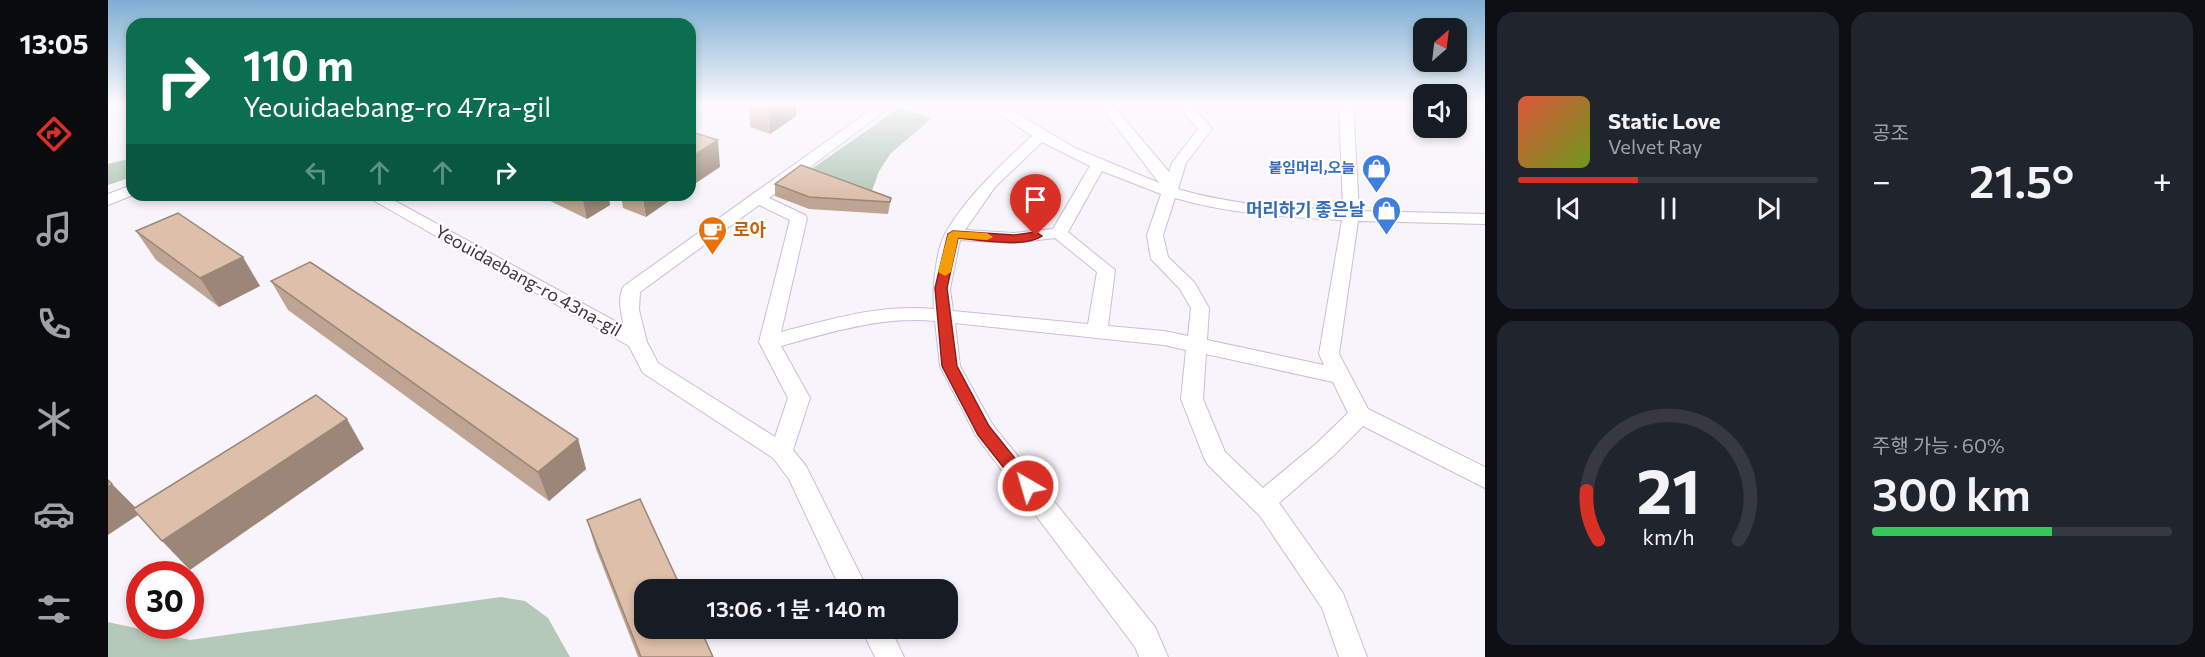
<!DOCTYPE html>
<html lang="ko">
<head>
<meta charset="utf-8">
<style>
  :root { --surface:#171b24; --page:#20242c; --text:#f1f3f6; --muted:#9ea1a6; --line:#363941; --accent:#d93025 }
  body { margin:0; font-family:Commissioner,"Noto Sans KR",sans-serif; background:var(--page); color:var(--text); height:100vh; display:flex; flex-direction:column; font-size:22px; white-space:nowrap }
  * { box-sizing:border-box; margin:0 }
  p { font-size:20px; color:var(--muted) }
  .icon { flex:none; width:33px; height:33px; fill:none; stroke:currentColor; stroke-width:2; stroke-linecap:round; stroke-linejoin:round }
  .map { position:relative; flex:1; overflow:hidden }
  .sheet { display:flex; flex-direction:column; gap:12px; padding:12px; background:#0d0f14; width:720px }
  .sheet>* { flex:none }
  .guide { position:absolute; left:18px; top:18px; width:570px; height:183px; border-radius:18px; box-shadow:0 3px 9px #0003; background:#0b6e4f; color:#fff; overflow:hidden }
  .needle { width:39px; rotate:28deg }
  .tools { position:absolute; left:1305px; top:18px; display:grid; gap:12px }
  .tools a { display:grid; place-items:center; width:54px; height:54px; border-radius:12px; background:var(--surface); box-shadow:0 3px 9px #0003; font-size:30px }
  .speed { position:absolute; left:18px; top:561px; display:flex; gap:12px; font-size:30px; font-weight:700; text-align:center }
  .speed>* { display:grid; place-content:center; width:78px; height:78px; border-radius:50%; background:var(--surface); box-shadow:0 3px 9px #0003; line-height:1 }
  .speed .limit { border:9px solid #d22; background:#fff; color:#111 }
  .pin { position:absolute; display:grid; place-items:center; width:51px; height:51px; color:#fff; margin:-62px -26px; border-radius:50% 50% 50% 0; rotate:-45deg; box-shadow:0 0 6px #0007 }
  .pin .icon { rotate:45deg }
  .me { position:absolute; width:66px; margin:-33px; rotate:322deg; stroke-linejoin:round; filter:drop-shadow(0 0 4px #0008) }
  .turn { display:flex; align-items:center; gap:21px; height:126px; padding:0 18px; font-size:27px }
  .turn .icon { width:78px; height:78px; stroke-width:2.5 }
  .turn b { display:block; font-size:42px; line-height:51px }
  .lanes { display:flex; align-items:center; height:57px; padding:0 18px; background:#0003; justify-content:center; gap:30px; direction:ltr }
  .lanes .off { opacity:.35 }
  .big { font-size:45px; font-weight:600; line-height:1.1 }
  .sheet .widget { flex:1; display:flex; flex-direction:column; justify-content:center; gap:9px; min-width:0; padding:0 21px; border-radius:18px; background:var(--page) }
  .sheet .dial { align-items:center; gap:0 }
  .dial svg { height:156px; overflow:visible; fill:none; stroke:var(--line); stroke-width:7; stroke-linecap:round; text-anchor:middle }
  .dial text { fill:var(--text); stroke:none }
  .song { display:flex; align-items:center; gap:18px }
  .cover { width:72px; height:72px; border-radius:9px; background:linear-gradient(135deg,hsl(10 70% 55%),hsl(80 70% 35%)) }
  .played { height:6px; border-radius:3px; background:linear-gradient(90deg,var(--accent) 40%,var(--line) 40%) }
  .keys { display:flex; justify-content:space-around; direction:ltr }
  .heat { display:flex; justify-content:space-between; align-items:center; font-size:33px; direction:ltr }
  .charge { height:9px; border-radius:4px; background:linear-gradient(90deg,#34c759 60%,var(--line) 0) }
  .sheet .tiles { flex:1; display:grid; gap:12px; grid-template-columns:repeat(2,1fr) }
  .trip { position:absolute; left:526px; top:579px; width:324px; height:60px; border-radius:18px; background:var(--surface); box-shadow:0 3px 9px #0003; font-weight:600; line-height:60px; text-align:center }
  main { display:flex; flex:1; min-height:0 }
  .tab-bar { display:flex; flex-direction:column; width:108px; justify-content:space-around; align-items:center; background:#090b0e; color:var(--muted) }
  .tab-bar .icon { width:42px; height:42px }
  .tab-bar .current { color:var(--accent) }
  .tab-bar b { font-size:27px; color:var(--text) }
  .map>svg:first-child { display:block }
  .green { fill:#b5c9b9 }
  .lines { fill:none; stroke-linecap:round; stroke-linejoin:round }
  .minor-casing { stroke:#cdbbda; stroke-width:2 }
  .minor { fill:#fff; fill-rule:evenodd }
  .wall { fill:#bea492 }
  .shaded-wall { fill:#9b8677 }
  .building { fill:#ddbfaa; stroke:#9b8677; stroke-width:1.5 }
  .route { fill:#d93025; stroke:#8d1f18; stroke-width:1.5 }
  .slow { fill:#f59e0b }
  .labels { text-anchor:middle; stroke-width:4.5; stroke-linejoin:round; paint-order:stroke }
  .far-shop-label { font-size:15px; font-weight:bold; fill:#366cbe; stroke:#fff; text-anchor:end }
  .shop-label { font-size:18px; font-weight:bold; fill:#366cbe; stroke:#fff; text-anchor:end }
  .food-label { font-size:18px; font-weight:bold; fill:#c56008; stroke:#fff; text-anchor:start }
  .street-label { font-size:18px; fill:#3c3441; stroke:#fff }
</style>
</head>
<body>
<main>
<nav class="tab-bar">
<b>13:05</b>
<svg class="icon current" aria-label="directions" viewBox="0 0 24 24"><path d="M12 3l9 9-9 9-9-9zM9 14v-3h6M13 9l2 2-2 2"/></svg>
<svg class="icon" aria-label="music" viewBox="0 0 24 24"><path d="M9 18V5l10-2v13"/><circle cx="6" cy="18" r="3"/><circle cx="16" cy="16" r="3"/></svg>
<svg class="icon" aria-label="phone" viewBox="0 0 24 24"><path d="M5 4h4l2 5-3 2q2 4 5 5l2-3 5 2v4C11 20 4 13 5 4z"/></svg>
<svg class="icon" aria-label="climate" viewBox="0 0 24 24"><path d="M12 3v18M4 7l16 10M4 17L20 7"/></svg>
<svg class="icon" aria-label="car" viewBox="0 0 24 24"><path d="M5 17H2v-5l4-1 3-4h7l3 4 3 1v5h-3M9 17h6M6 11h13"/><circle cx="7" cy="17" r="2"/><circle cx="17" cy="17" r="2"/></svg>
<svg class="icon" aria-label="filters" viewBox="0 0 24 24"><path d="M4 7h16M4 17h16"/><circle cx="9" cy="7" r="2"/><circle cx="15" cy="17" r="2"/></svg>
</nav>
<div class="map">
<svg width="1377" height="657" viewBox="0 0 1377 657">
  <rect width="100%" height="100%" fill="#f8f4fb"/>
  <g class="green">
    <polygon points="791,108 824,118 783,153 771,171 760,202 692,177"/>
    <polygon points="24,158 24,177 0,185 0,164"/>
    <polygon points="393,597 417,601 440,618 462,657 0,657 0,622 82,640"/>
  </g>
  <g class="lines">
    <defs>
      <g id="minor">
        <path d="M771,104H786L661,198L697,215L699,218L673,332C724,319 773,304 826,309C824,290 828,249 838,232C860,195 893,165 924,136L877,104H893L967,148L1051,183L991,104H1004L1061,172L1064,163L1090,129L1068,104H1082L1104,129L1078,163L1070,189C1123,205 1179,208 1235,210L1231,104H1245L1251,211L1377,214V224L1250,221L1231,354L1260,409L1377,467V488L1255,426L1225,456L1171,503L1235,593L1259,657H1231L1214,608L1152,516L1100,465L1096,458L1073,399L1078,350L1056,345L847,323L852,366L884,424L1047,627L1060,657H1031L1027,647L868,436L832,366L827,321C774,316 724,332 673,346L702,398L685,450L698,466L760,590H733L681,479L665,458L535,373L521,346L256,195H276L516,326C513,314 509,297 516,286ZM934,142L982,166L945,229L906,233L857,230L887,187ZM994,171L1053,194L1039,235L1043,259L1072,289L1083,308L1080,336L1056,331L1000,326L1007,270L960,232ZM1067,198C1121,214 1178,217 1234,220L1211,354L1216,365L1099,340L1101,308L1086,282L1060,257L1055,235ZM651,205L682,220L651,342L680,398L667,437L550,363L539,342L531,310L532,292ZM947,238L989,272L980,324L845,311L842,289L852,240L906,243ZM1098,354L1225,382L1240,413L1209,443L1155,488L1117,452L1095,399Z"/>
        <polygon points="24,185 25,195 0,205 0,194"/>
        <polygon points="753,628 782,628 796,657 767,657"/>
      </g>
    </defs>
    <use href="#minor" class="minor-casing"/>
    <use href="#minor" class="minor"/>
  </g>
  <g class="wall">
    <polygon points="641,104 688,104 688,116 662,134 642,127"/>
    <polygon points="667,184 783,198 780,214 701,209 667,196"/>
    <polygon points="430,195 500,195 502,205 479,219"/>
    <polygon points="513,195 534,195 538,217 515,208"/>
    <polygon points="28,231 152,286 111,307 48,260"/>
    <polygon points="163,281 470,439 478,469 441,501 180,310"/>
    <polygon points="479,520 605,657 530,657 488,549"/>
  </g>
  <g class="shaded-wall">
    <polygon points="668,104 688,104 688,116 662,134 662,108"/>
    <polygon points="610,140 612,167 582,187 582,158"/>
    <polygon points="474,195 500,195 502,205 479,219"/>
    <polygon points="534,195 570,195 538,217"/>
    <polygon points="135,257 152,286 111,307 92,278"/>
    <polygon points="239,419 256,449 82,570 54,541"/>
    <polygon points="470,439 478,469 441,501 430,472"/>
    <polygon points="4,484 33,513 0,535 0,487"/>
  </g>
  <g class="building">
    <polygon points="649,104 668,104 662,108"/>
    <polygon points="587,133 610,140 582,158 582,136"/>
    <polygon points="693,165 783,198 782,202 701,197 667,184"/>
    <polygon points="70,213 135,257 92,278 28,231"/>
    <polygon points="202,262 470,439 430,472 163,281"/>
    <polygon points="208,395 239,419 54,541 25,509"/>
    <polygon points="0,480 4,484 0,487"/>
    <polygon points="532,499 574,590 537,590 537,628 592,628 605,657 533,657 479,520"/>
  </g>
  <linearGradient id="sky" x2="0" y2="1"><stop stop-color="#7eaed2"/><stop offset="0.53" stop-color="#fcfafd"/><stop offset="1" stop-color="#fcfafd" stop-opacity="0"/></linearGradient>
  <rect width="1377" height="196" fill="url(#sky)"/>
  <path class="route" d="M845,231L906,235L928,232L934,236C919,248 870,240 850,238L839,288L849,366L881,426L926,482L929,486L926,491L920,493L914,491L870,435L834,366L827,288L840,234Z"/>
  <polygon class="slow" points="845,231 879,233 885,237 879,240 850,238 843,272 837,276 830,272 840,234"/>
  <defs>
    <symbol id="shop-pin" viewBox="-11 -11 22 30"><path d="M0 17L-7.5 6A9.5 9.5 0 1 1 7.5 6Z" fill="#3f7fe0" stroke="#fff"/><path d="M-5-2.5h2.3a2.7 3.5 0 0 1 5.4 0H5L5.5 6h-11ZM-1.5-2.5h3a1.5 2.3 0 0 0-3 0Z" fill="#fff"/></symbol>
    <symbol id="cafe-pin" viewBox="-11 -11 22 30"><path d="M0 17L-7.5 6A9.5 9.5 0 1 1 7.5 6Z" fill="#e8710a" stroke="#fff"/><path d="M-5.5-4.5H6V0H3Q3 3.5 0 3.5H-2.5Q-5.5 3.5-5.5 0ZM3-3.2v2h1.7v-2ZM-6 4.5H4V6H-6Z" fill="#fff"/></symbol>
  </defs>
  <g fill-rule="evenodd">
    <use href="#shop-pin" x="1252" y="152" width="33" height="45"/>
    <use href="#shop-pin" x="1262" y="194" width="33" height="45"/>
    <use href="#cafe-pin" x="588" y="214" width="33" height="45"/>
  </g>
  <g class="labels">
    <g class="far-shop-label">
      <text x="1247" y="173">붙임머리,오늘</text>
    </g>
    <g class="shop-label">
      <text x="1257" y="216">머리하기 좋은날</text>
    </g>
    <g class="food-label">
      <text x="625" y="236">로아</text>
    </g>
    <g class="street-label">
      <text transform="translate(420 281) rotate(29)" y="6">Yeouidaebang-ro 43na-gil</text>
    </g>
  </g>
</svg>
<div class="tools">
<a><svg class="needle" viewBox="-14 -14 28 28"><path d="M0-13l5 13h-10z" fill="#e53935"/><path d="M0 13l5-13h-10z" fill="#9ea1a6"/></svg></a>
<a><svg class="icon" aria-label="sound" viewBox="0 0 24 24"><path d="M4 9h4l5-4v14l-5-4H4zM17 9q2 3 0 6"/></svg></a>
</div>
<div class="speed"><div class="limit">30</div></div>
<div class="pin" style="left:928px;top:236px;background:#d93025"><svg class="icon" aria-label="arrive" viewBox="0 0 24 24"><path d="M6 21V4h12l-3 4 3 4H6"/></svg></div>
<svg class="me" style="left:920px;top:486px" viewBox="-20 -20 40 40"><circle r="17" fill="#d93025" stroke="#fff" stroke-width="3"/><path d="M0-11L8 9 0 5-8 9z" fill="#fff"/></svg>
<div class="trip">13:06 · 1 분 · 140 m</div>
<div class="guide">
<div class="turn"><svg class="icon" aria-label="right" viewBox="0 0 24 24"><path d="M7 20v-9h11M14 6l5 5-5 5"/></svg><div><b>110 m</b>Yeouidaebang-ro 47ra-gil</div></div>
<div class="lanes"><svg class="icon off" aria-label="left" viewBox="0 0 24 24"><path d="M17 20v-9H6M10 6l-5 5 5 5"/></svg><svg class="icon off" aria-label="ahead" viewBox="0 0 24 24"><path d="M12 20V5M6 11l6-6 6 6"/></svg><svg class="icon off" aria-label="ahead" viewBox="0 0 24 24"><path d="M12 20V5M6 11l6-6 6 6"/></svg><svg class="icon" aria-label="right" viewBox="0 0 24 24"><path d="M7 20v-9h11M14 6l5 5-5 5"/></svg></div>
</div>
</div>
<section class="sheet">
<div class="tiles">
<div class="widget">
<div class="song"><i class="cover"></i><div><b>Static Love</b><p>Velvet Ray</p></div></div>
<div class="played"></div>
<div class="keys"><svg class="icon" aria-label="previous" viewBox="0 0 24 24"><path d="M18 5L8 12l10 7zM5 5v14"/></svg><svg class="icon" aria-label="pause" viewBox="0 0 24 24"><path d="M8 5v14M16 5v14"/></svg><svg class="icon" aria-label="next" viewBox="0 0 24 24"><path d="M6 5l10 7-10 7zM19 5v14"/></svg></div>
</div>
<div class="widget"><p>공조</p>
<div class="heat"><a>−</a><b class="big">21.5°</b><a>+</a></div>
</div>
<div class="widget dial"><svg viewBox="0 0 100 80">
<path d="M14 69A42 42 0 1 1 86 69"/>
<path d="M14 69A42 42 0 0 1 8 44" stroke="#d93025"/>
<text x="50" y="56" font-size="32" font-weight="700">21</text>
<text x="50" y="72" font-size="11">km/h</text>
</svg></div>
<div class="widget"><p>주행 가능 · 60%</p><b class="big">300 km</b><div class="charge"></div></div>
</div>
</section>
</main>
</body>
</html>
